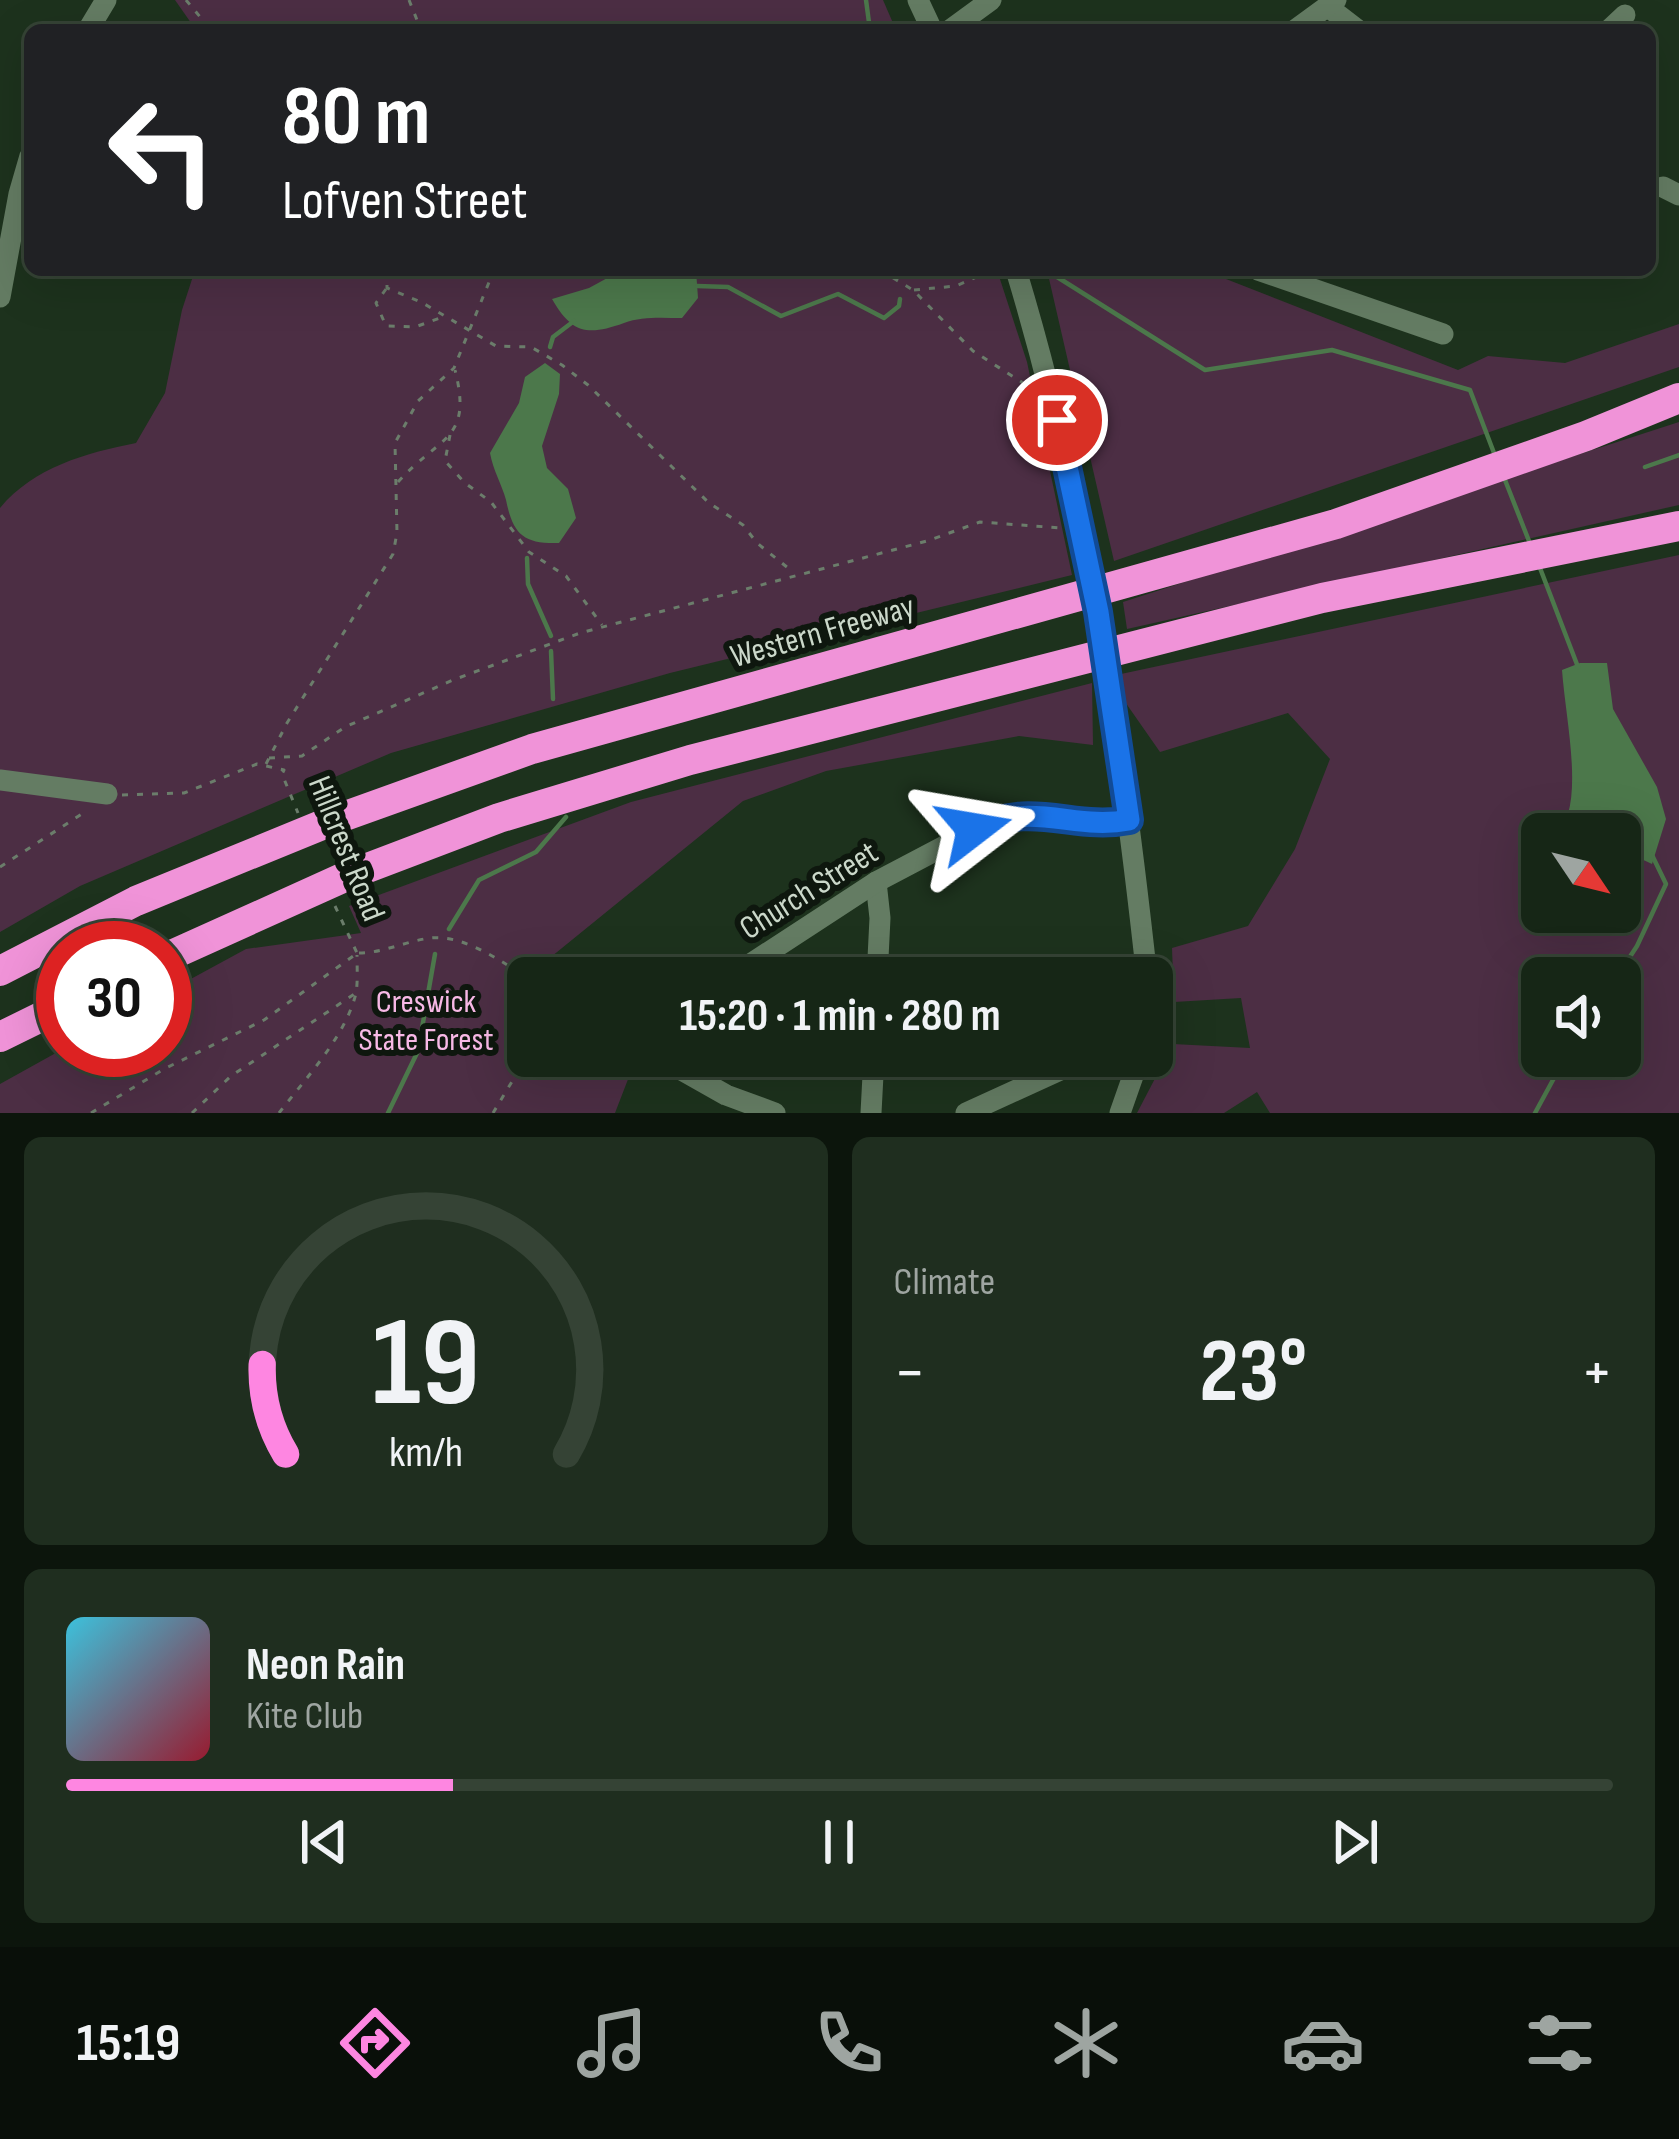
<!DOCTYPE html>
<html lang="en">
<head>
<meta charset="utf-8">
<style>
  :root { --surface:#162616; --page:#1f2e1f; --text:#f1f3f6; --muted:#9ea5a1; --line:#354335; --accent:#fe86e1 }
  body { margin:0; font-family:"Sofia Sans Condensed",sans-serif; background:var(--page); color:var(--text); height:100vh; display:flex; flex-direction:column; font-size:45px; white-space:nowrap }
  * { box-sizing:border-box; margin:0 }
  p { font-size:39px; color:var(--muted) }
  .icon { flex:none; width:66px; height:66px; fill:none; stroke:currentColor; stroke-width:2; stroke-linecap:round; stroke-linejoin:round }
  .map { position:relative; height:1113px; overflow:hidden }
  .side { display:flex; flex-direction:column; gap:24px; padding:24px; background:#0c150c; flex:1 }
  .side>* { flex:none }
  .top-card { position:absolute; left:24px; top:24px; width:1632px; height:252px; border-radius:18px; box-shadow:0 12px 48px #0002,0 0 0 3px var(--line); background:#202124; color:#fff; overflow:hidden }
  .needle { width:78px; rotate:125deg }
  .tools { position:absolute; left:1521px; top:813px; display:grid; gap:24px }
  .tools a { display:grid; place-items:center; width:120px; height:120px; border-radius:18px; background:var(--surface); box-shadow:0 12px 48px #0002,0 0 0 3px var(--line); font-size:60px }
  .speed { position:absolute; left:36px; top:921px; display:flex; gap:24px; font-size:60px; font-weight:700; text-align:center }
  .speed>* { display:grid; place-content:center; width:156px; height:156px; border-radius:50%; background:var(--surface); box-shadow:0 12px 48px #0002,0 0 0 3px var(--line); line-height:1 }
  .speed .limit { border:18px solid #d22; background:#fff; color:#111 }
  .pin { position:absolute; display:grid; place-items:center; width:102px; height:102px; color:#fff; margin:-51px; border:6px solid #fff; border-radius:50%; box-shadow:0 3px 12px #0007 }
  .me { position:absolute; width:132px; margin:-66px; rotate:76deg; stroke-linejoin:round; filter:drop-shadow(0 0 9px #0008) }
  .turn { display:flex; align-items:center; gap:42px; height:252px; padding:0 60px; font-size:54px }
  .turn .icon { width:156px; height:156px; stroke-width:2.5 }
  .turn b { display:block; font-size:84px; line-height:102px }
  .big { font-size:90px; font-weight:700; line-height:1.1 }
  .side .tile { flex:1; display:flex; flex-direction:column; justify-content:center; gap:18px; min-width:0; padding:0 42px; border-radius:18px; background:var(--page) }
  .side .dial { align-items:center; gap:0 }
  .dial svg { height:312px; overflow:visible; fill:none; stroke:var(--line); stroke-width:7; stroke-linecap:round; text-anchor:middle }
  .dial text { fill:var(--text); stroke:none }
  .song { display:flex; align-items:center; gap:36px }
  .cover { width:144px; height:144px; border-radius:18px; background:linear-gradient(135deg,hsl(190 70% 55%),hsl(350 70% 35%)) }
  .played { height:12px; border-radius:6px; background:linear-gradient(90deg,var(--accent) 25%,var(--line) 25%) }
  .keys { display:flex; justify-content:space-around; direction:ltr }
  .heat { display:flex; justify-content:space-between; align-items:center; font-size:66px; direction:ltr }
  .side .tiles { flex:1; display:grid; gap:24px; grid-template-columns:1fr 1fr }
  .tile:last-child { grid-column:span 2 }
  .trip { position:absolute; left:507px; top:957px; width:666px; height:120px; border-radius:18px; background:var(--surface); box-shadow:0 12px 48px #0002,0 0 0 3px var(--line); font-weight:700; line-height:120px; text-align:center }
  .dock { display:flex; height:192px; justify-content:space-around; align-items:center; background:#090f09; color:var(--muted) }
  .dock .icon { width:84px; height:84px }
  .dock .active { color:var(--accent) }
  .dock b { font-size:54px; color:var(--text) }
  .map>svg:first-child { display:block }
  .green { fill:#4c2e44; fill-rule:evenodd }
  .water { fill:#4c784b }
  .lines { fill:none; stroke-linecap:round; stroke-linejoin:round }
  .stream { stroke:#4c784b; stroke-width:4.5 }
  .path { stroke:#6b7d6b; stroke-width:3; stroke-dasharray:6 9; stroke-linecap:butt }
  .minor { stroke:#647c63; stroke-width:21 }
  .highway { stroke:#f093d8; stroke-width:30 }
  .route-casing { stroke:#114b97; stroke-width:30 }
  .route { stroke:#1a73e8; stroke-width:21 }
  .labels { text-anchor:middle; stroke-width:12; stroke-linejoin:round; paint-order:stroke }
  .street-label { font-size:33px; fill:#cbd8ca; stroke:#0e170e }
  .park-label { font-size:33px; fill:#f8b9e6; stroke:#0e170e }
</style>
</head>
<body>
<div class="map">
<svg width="1679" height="1113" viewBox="0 0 1679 1113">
  <rect width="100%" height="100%" fill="#1d321d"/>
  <g class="green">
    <polygon points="175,0 883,0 896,30 196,30"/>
    <path d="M195,270H997L1027,362L1072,575L670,673L391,753L80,886L0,932V508C34,467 86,453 136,443L165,393L182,310Z"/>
    <polygon points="1047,270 1203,270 1458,370 1488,356 1565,363 1679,324 1679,367 1114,561"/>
    <polygon points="1679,422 1679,505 1127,629 1123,602"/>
    <path d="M1679,555V1113H1270L1257,1092L1224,1113H1137L1173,1044L1250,1048L1241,998L1174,1002L1172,948L1248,926L1295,849L1330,759L1288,713L1160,752L1123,699L1121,674ZM1542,834H1620V912H1542ZM1542,978H1620V1056H1542Z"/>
    <polygon points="1092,683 1093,745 1019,736 826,771 743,801 546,961 569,978 528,978 528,1056 637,1056 615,1113 0,1113 0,1084 63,1049 165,1050 165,993 246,949 361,933 349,906 631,802"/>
  </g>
  <g class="water">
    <path d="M622,270H696L698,298L682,318C663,318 642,316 624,323C588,336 572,334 552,299L589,288Z"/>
    <path d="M545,363L560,374L559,394L542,446L547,468L568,489L576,518L559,543C523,544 513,534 506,500C502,485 493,470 490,453L519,403L525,377Z"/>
    <path d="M1580,663H1607L1613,709L1657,787L1666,819L1652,864L1620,849V834H1595L1568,814C1579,776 1565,712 1562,670Z"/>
  </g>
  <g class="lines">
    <g class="stream">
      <polyline points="866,0 870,30"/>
      <polyline points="1046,270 1205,370 1332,350 1470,390 1494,453"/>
      <polyline points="697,286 728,287 781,316 838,294 884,318 899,306 900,299"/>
      <polyline points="550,347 553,337 574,321"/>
      <polyline points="1645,467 1679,455"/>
      <polyline points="1505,480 1529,541"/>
      <polyline points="527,558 528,584 551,636"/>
      <polyline points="1540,568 1578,667"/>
      <polyline points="551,651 553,699"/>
      <polyline points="449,929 479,880 536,852 566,817"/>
      <polyline points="1616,978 1637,946 1666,884 1652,855"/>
      <polyline points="388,1113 418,1051 435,954"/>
      <polyline points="1535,1113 1566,1056"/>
    </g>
    <g class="path">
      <polyline points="186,0 211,30"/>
      <polyline points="409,0 421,30"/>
      <polyline points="387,270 387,288 421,302 496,346 531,347 562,365 588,385 709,503 743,525 757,543 793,572"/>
      <polyline points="880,270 913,290 973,351 1031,388"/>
      <polyline points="386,289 376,303 386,326 415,327 440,318"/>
      <polyline points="914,290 956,286 992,270"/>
      <polyline points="450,435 445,461 465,483 491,502 529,552 566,576 602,625"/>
      <path d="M398,482C440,435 473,441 455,370"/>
      <polyline points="269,758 302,756 345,727 453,680 580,633 927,541 980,522 1061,528"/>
      <polyline points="266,764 287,723 393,554 397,533 395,443 418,401 454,368 494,270"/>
      <polyline points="122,795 184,793 257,764 284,770 282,774 298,813"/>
      <polyline points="0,867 88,810"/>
      <polyline points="335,906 357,953"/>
      <path d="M359,953C381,953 402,943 424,939C461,931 499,961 529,978"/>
      <polyline points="91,1113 164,1069 264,1020 356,954"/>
      <polyline points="192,1113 231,1076 356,993"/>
      <path d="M279,1113C305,1079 346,1036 356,993C358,981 357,967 357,955"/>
      <polyline points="493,1113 528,1055"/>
    </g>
    <g class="minor">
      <polyline points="918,0 932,30"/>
      <polyline points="1328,7 1358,30"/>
      <polyline points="88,30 106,0"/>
      <polyline points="950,30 991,0"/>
      <polyline points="1295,30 1336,0"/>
      <polyline points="1609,30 1625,15"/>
      <polyline points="1663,187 1679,195"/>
      <path d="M1016,270C1086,501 1121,738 1147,978"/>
      <polyline points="1258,270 1443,334"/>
      <polyline points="0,297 19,194 30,156"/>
      <polyline points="0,780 107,794"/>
      <polyline points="876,882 880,918 877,978"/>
      <polyline points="729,978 876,882 990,822 1032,815 1102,823 1129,821"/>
      <polyline points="657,1056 726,1095 775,1113"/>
      <polyline points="871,1113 874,1056"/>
      <polyline points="966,1113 1091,1056"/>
      <polyline points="1120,1113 1140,1056"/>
    </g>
    <g class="highway">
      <polyline points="165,958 349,875 499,818 690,760 1322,598 1679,526"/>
      <polyline points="0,971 136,901 334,820 532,749 1336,524 1586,436 1679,398"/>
      <polyline points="0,1037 63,1006"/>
    </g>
  </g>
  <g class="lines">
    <defs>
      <path id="route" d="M974,829C1035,800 1073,831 1129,820L1098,612L1057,420"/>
    </defs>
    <use href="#route" class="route-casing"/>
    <use href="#route" class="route"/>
  </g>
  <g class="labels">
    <g class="street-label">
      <text transform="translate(822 630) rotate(-16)" y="12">Western Freeway</text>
      <text transform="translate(348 848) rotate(68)" y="12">Hillcrest Road</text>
      <text transform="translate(808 889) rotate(-32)" y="12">Church Street</text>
    </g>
    <g class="park-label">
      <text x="426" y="1012">Creswick<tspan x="426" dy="38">State Forest</tspan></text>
    </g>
  </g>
</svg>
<div class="tools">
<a><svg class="needle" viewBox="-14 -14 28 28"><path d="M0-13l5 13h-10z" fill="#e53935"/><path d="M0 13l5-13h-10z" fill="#9ea5a1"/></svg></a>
<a><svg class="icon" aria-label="sound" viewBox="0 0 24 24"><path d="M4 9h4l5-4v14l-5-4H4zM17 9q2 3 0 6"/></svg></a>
</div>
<div class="speed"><div class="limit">30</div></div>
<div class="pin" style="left:1057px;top:420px;background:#d93025"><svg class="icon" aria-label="arrive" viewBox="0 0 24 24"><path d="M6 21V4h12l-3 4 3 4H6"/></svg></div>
<svg class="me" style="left:974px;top:829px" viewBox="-20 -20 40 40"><path d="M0-17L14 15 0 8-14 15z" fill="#1a73e8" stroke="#fff" stroke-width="4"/></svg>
<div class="trip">15:20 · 1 min · 280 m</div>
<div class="top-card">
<div class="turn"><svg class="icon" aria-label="left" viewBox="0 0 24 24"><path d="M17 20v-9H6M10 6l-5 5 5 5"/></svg><div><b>80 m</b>Lofven Street</div></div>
</div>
</div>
<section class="side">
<div class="tiles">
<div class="tile dial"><svg viewBox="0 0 100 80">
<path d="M14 69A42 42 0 1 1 86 69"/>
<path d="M14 69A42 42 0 0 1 8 46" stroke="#fe86e1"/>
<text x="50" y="56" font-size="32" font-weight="700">19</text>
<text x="50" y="72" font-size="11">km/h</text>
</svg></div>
<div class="tile"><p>Climate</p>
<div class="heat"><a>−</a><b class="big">23°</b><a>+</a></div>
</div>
<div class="tile">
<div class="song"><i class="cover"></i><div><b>Neon Rain</b><p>Kite Club</p></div></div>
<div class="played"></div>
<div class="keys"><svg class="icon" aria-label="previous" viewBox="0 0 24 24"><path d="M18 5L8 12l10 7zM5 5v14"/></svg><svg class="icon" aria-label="pause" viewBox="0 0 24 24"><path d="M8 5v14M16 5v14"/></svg><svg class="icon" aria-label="next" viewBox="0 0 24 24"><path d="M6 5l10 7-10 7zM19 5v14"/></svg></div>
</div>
</div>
</section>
<nav class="dock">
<b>15:19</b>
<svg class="icon active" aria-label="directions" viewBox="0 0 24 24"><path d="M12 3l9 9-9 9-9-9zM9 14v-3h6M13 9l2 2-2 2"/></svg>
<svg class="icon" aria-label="music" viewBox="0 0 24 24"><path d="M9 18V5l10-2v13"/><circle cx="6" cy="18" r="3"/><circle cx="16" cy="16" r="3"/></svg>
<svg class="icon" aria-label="phone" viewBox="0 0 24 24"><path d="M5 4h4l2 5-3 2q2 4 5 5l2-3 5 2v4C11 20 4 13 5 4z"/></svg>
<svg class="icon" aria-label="climate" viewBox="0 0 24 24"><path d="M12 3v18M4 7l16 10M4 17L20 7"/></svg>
<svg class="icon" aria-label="car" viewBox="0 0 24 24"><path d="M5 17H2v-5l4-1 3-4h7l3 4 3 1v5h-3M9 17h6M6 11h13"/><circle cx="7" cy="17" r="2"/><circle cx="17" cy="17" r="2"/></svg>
<svg class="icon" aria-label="filters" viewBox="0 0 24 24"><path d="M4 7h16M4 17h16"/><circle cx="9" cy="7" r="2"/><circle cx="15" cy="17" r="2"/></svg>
</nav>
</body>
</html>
